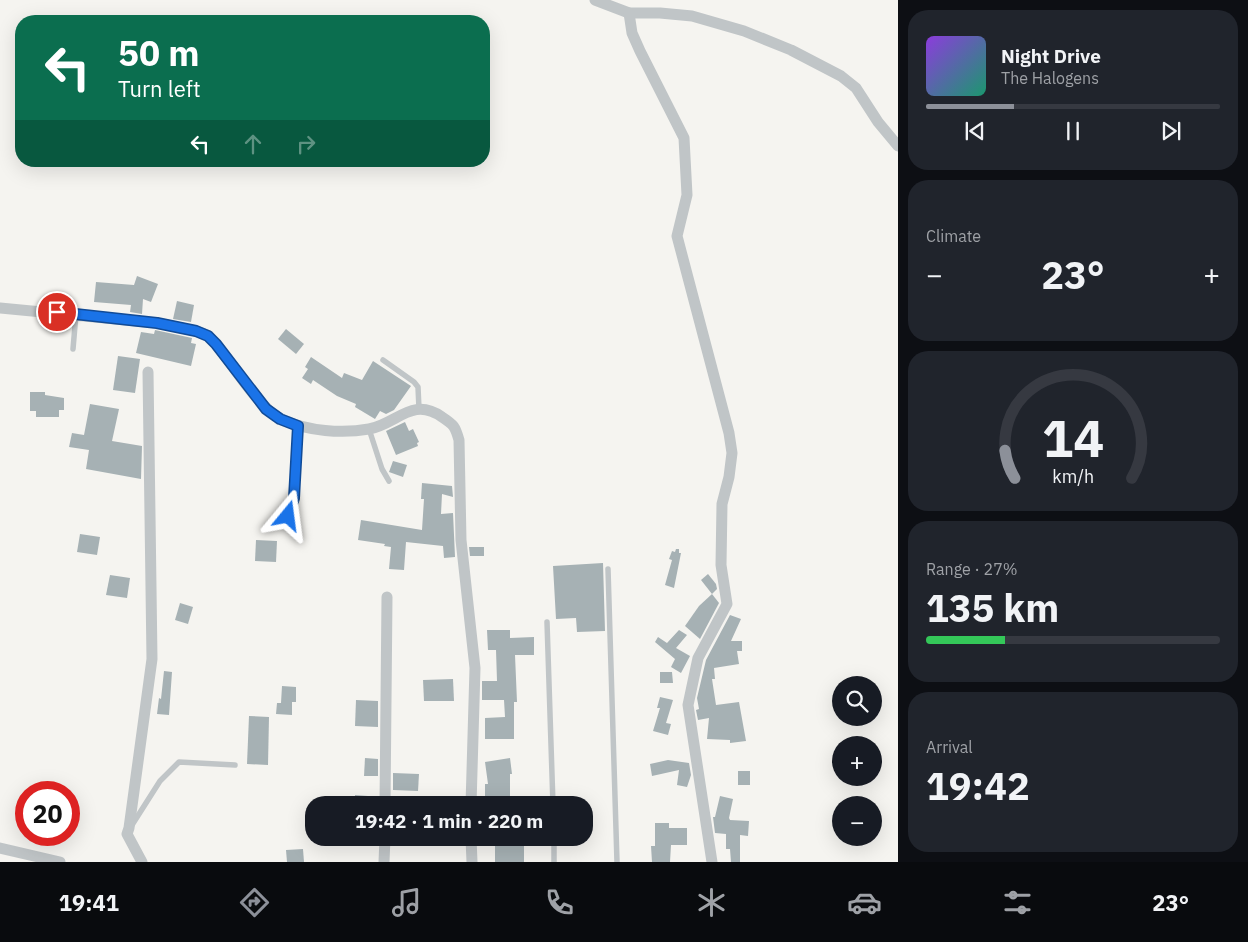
<!DOCTYPE html>
<html lang="en">
<head>
<meta charset="utf-8">
<style>
  :root { --surface:#171b24; --page:#20242c; --text:#f1f3f6; --muted:#9ea1a6; --line:#363941; --accent:#8c9099 }
  body { margin:0; font-family:"IBM Plex Sans",sans-serif; background:var(--page); color:var(--text); height:100vh; display:flex; flex-direction:column; font-size:19px; white-space:nowrap }
  * { box-sizing:border-box; margin:0 }
  p { font-size:16px; color:var(--muted) }
  .icon { flex:none; width:28px; height:28px; fill:none; stroke:currentColor; stroke-width:2; stroke-linecap:round; stroke-linejoin:round }
  .map { position:relative; flex:1; overflow:hidden }
  .details { display:flex; flex-direction:column; gap:10px; padding:10px; background:#0d0f14; width:350px }
  .details>* { flex:none }
  .guide { position:absolute; left:15px; top:15px; width:475px; height:152px; border-radius:20px; box-shadow:0 5px 20px #0002; background:#0b6e4f; color:#fff; overflow:hidden }
  .fabs { position:absolute; left:832px; top:676px; display:grid; gap:10px }
  .fabs a { display:grid; place-items:center; width:50px; height:50px; border-radius:50%; background:var(--surface); box-shadow:0 5px 20px #0002; font-size:25px }
  .speed { position:absolute; left:15px; top:781px; display:flex; gap:10px; font-size:25px; font-weight:700; text-align:center }
  .speed>* { display:grid; place-content:center; width:65px; height:65px; border-radius:50%; background:var(--surface); box-shadow:0 5px 20px #0002; line-height:1 }
  .speed .limit { border:8px solid #d22; background:#fff; color:#111 }
  .pin { position:absolute; display:grid; place-items:center; width:42px; height:42px; color:#fff; margin:-21px; border:2px solid #fff; border-radius:50%; box-shadow:0 1px 5px #0007 }
  .me { position:absolute; width:55px; margin:-28px; rotate:16deg; stroke-linejoin:round; filter:drop-shadow(0 0 4px #0008) }
  .turn { display:flex; align-items:center; gap:18px; height:105px; padding:0 20px; font-size:22px }
  .turn .icon { width:65px; height:65px; stroke-width:2.5 }
  .turn b { display:block; font-size:35px; line-height:42px }
  .lanes { display:flex; align-items:center; height:48px; padding:0 20px; background:#0003; justify-content:center; gap:25px; direction:ltr }
  .lanes .off { opacity:.35 }
  .big { font-size:38px; font-weight:700; line-height:1.1 }
  .details .card { flex:1; display:flex; flex-direction:column; justify-content:center; gap:8px; min-width:0; padding:0 18px; border-radius:20px; background:var(--page) }
  .details .dial { align-items:center; gap:0 }
  .dial svg { height:130px; overflow:visible; fill:none; stroke:var(--line); stroke-width:7; stroke-linecap:round; text-anchor:middle }
  .dial text { fill:var(--text); stroke:none }
  .song { display:flex; align-items:center; gap:15px }
  .cover { width:60px; height:60px; border-radius:8px; background:linear-gradient(135deg,hsl(270 70% 55%),hsl(160 70% 35%)) }
  .played { height:5px; border-radius:2px; background:linear-gradient(90deg,var(--accent) 30%,var(--line) 30%) }
  .keys { display:flex; justify-content:space-around; direction:ltr }
  .heat { display:flex; justify-content:space-between; align-items:center; font-size:28px; direction:ltr }
  .charge { height:8px; border-radius:4px; background:linear-gradient(90deg,#34c759 27%,var(--line) 0) }
  .trip { position:absolute; left:305px; top:796px; width:288px; height:50px; border-radius:20px; background:var(--surface); box-shadow:0 5px 20px #0002; font-weight:700; line-height:50px; text-align:center }
  .tabs { display:flex; height:80px; justify-content:space-around; align-items:center; background:#090b0e; color:var(--muted) }
  .tabs .icon { width:35px; height:35px }
  .tabs .on { color:var(--accent) }
  .tabs b { font-size:22px; color:var(--text) }
  main { display:flex; flex:1; min-height:0 }
  .map>svg:first-child { display:block }
  .building { fill:#a6b1b4 }
  .lines { fill:none; stroke-linecap:round; stroke-linejoin:round }
  .service { stroke:#c0c5c7; stroke-width:5.5 }
  .minor { stroke:#c0c5c7; stroke-width:11 }
  .route-casing { stroke:#114b97; stroke-width:12 }
  .route { stroke:#1a73e8; stroke-width:9 }
</style>
</head>
<body>
<main>
<div class="map">
<svg width="898" height="862" viewBox="0 0 898 862">
  <rect width="100%" height="100%" fill="#f5f4f0"/>
  <g class="building">
    <polygon points="137,276 158,284 151,302 143,299 142,314 130,312 131,305 94,302 96,282 134,285"/>
    <polygon points="177,301 194,305 191,322 173,319"/>
    <polygon points="286,329 304,344 296,354 278,339"/>
    <polygon points="155,330 192,338 191,343 196,344 191,366 136,353 141,332 154,334"/>
    <polygon points="118,356 140,359 135,393 113,390"/>
    <polygon points="311,357 342,378 344,373 362,380 373,361 411,386 394,410 386,414 380,411 375,419 355,407 356,404 337,396 313,380 311,384 302,378 308,369 305,367"/>
    <polygon points="30,392 45,392 45,395 64,398 64,410 59,410 59,417 36,417 36,411 30,411"/>
    <polygon points="90,404 119,409 112,441 142,446 141,479 86,469 89,450 69,447 72,433 84,435"/>
    <polygon points="405,422 409,431 413,429 419,442 417,443 418,446 396,455 386,431"/>
    <polygon points="393,461 407,465 403,477 389,472"/>
    <polygon points="422,483 452,486 453,497 442,494 441,514 453,513 455,557 444,558 443,546 406,542 404,570 389,569 391,547 384,546 385,544 358,540 361,520 422,530 424,499 421,499"/>
    <polygon points="80,534 100,537 97,555 77,552"/>
    <polygon points="256,540 277,541 276,562 255,561"/>
    <polygon points="469,547 484,547 484,556 470,556"/>
    <polygon points="676,549 679,549 679,553 681,553 674,588 665,585 672,560 669,559 672,551 675,552"/>
    <polygon points="603,563 605,631 577,632 576,618 556,619 553,566"/>
    <polygon points="708,574 716,584 717,589 712,594 701,580"/>
    <polygon points="110,575 130,578 127,598 106,595"/>
    <polygon points="712,594 719,603 700,639 685,626 699,606"/>
    <polygon points="180,603 193,607 188,624 175,620"/>
    <polygon points="730,615 741,619 731,641 742,641 742,651 737,651 739,664 714,668 715,679 712,679 716,705 739,702 746,741 730,743 730,740 707,739 709,718 698,720 696,710 699,709 697,698 706,660"/>
    <polygon points="487,630 510,630 510,638 534,637 534,655 515,655 517,702 514,702 514,739 485,739 485,718 505,717 504,700 482,700 482,681 497,681 496,650 488,650"/>
    <polygon points="679,630 687,635 676,648 690,656 681,673 671,667 675,659 655,642 658,637 667,643"/>
    <polygon points="164,671 172,672 169,715 157,714 159,698 161,699"/>
    <polygon points="660,672 672,672 673,683 660,683"/>
    <polygon points="453,679 454,701 424,701 423,680"/>
    <polygon points="282,686 296,687 296,702 292,702 292,715 276,714 277,703 281,703"/>
    <polygon points="660,697 673,700 666,723 671,724 668,735 653,731 660,708 657,708"/>
    <polygon points="356,700 378,701 378,727 355,726"/>
    <polygon points="249,716 269,717 268,765 247,764"/>
    <polygon points="365,758 378,759 378,776 364,776"/>
    <polygon points="510,758 512,774 510,774 510,805 485,805 485,784 488,784 485,762"/>
    <polygon points="668,760 689,763 691,775 687,787 677,785 679,770 652,776 650,764"/>
    <rect x="738" y="771" width="12" height="14"/>
    <polygon points="393,773 419,774 418,791 393,790"/>
    <polygon points="355,795 368,796 368,805 355,805"/>
    <polygon points="720,796 733,799 729,818 730,820 749,821 748,836 740,835 740,862 731,862 730,849 726,849 726,834 715,833 713,817 715,817"/>
    <polygon points="655,823 669,823 669,828 687,828 687,845 671,845 670,862 652,862 651,846 655,846"/>
    <rect x="495" y="838" width="29" height="24"/>
    <polygon points="303,849 304,862 287,862 286,850"/>
  </g>
  <g class="lines">
    <g class="service">
      <polyline points="73,349 76,314"/>
      <polyline points="383,360 414,382 418,387 419,409"/>
      <polyline points="369,429 382,469 389,481"/>
      <polyline points="283,526 294,498 298,426"/>
      <polyline points="608,569 617,862"/>
      <polyline points="547,622 553,805"/>
      <polyline points="132,825 160,781 179,762 235,765"/>
      <polyline points="554,838 554,862"/>
    </g>
    <g class="minor">
      <polyline points="595,0 629,13 660,13 692,16 744,31 791,50 841,76 856,88 878,122 898,146"/>
      <polyline points="629,13 632,33 640,51 684,138 687,195 677,236 729,433 732,453 729,477 722,504 721,565 727,604 698,658 688,705 712,862"/>
      <path d="M0,308L157,323L196,331L209,336L216,344C233,365 259,409 283,420C308,431 342,434 369,429C397,424 412,396 442,417C454,425 455,426 459,440L461,540L475,668L471,805"/>
      <polyline points="385,805 387,597"/>
      <polyline points="471,838 472,862"/>
      <polyline points="0,848 60,862"/>
      <polyline points="142,862 127,834 129,828 152,659 148,372"/>
      <polyline points="384,862 385,838"/>
    </g>
  </g>
  <g class="lines">
    <defs>
      <polyline id="route" points="57,312 157,323 196,331 208,336 216,344 266,409 280,419 298,426 294,498 288,516"/>
    </defs>
    <use href="#route" class="route-casing"/>
    <use href="#route" class="route"/>
  </g>
</svg>
<div class="fabs">
<a><svg class="icon" aria-label="search" viewBox="0 0 24 24"><circle cx="10" cy="10" r="6"/><path d="M15 15l6 6"/></svg></a>
<a>+</a>
<a>−</a>
</div>
<div class="speed"><div class="limit">20</div></div>
<div class="pin" style="left:57px;top:312px;background:#d93025"><svg class="icon" aria-label="arrive" viewBox="0 0 24 24"><path d="M6 21V4h12l-3 4 3 4H6"/></svg></div>
<svg class="me" style="left:288px;top:516px" viewBox="-20 -20 40 40"><path d="M0-17L14 15 0 8-14 15z" fill="#1a73e8" stroke="#fff" stroke-width="4"/></svg>
<div class="trip">19:42 · 1 min · 220 m</div>
<div class="guide">
<div class="turn"><svg class="icon" aria-label="left" viewBox="0 0 24 24"><path d="M17 20v-9H6M10 6l-5 5 5 5"/></svg><div><b>50 m</b>Turn left</div></div>
<div class="lanes"><svg class="icon" aria-label="left" viewBox="0 0 24 24"><path d="M17 20v-9H6M10 6l-5 5 5 5"/></svg><svg class="icon off" aria-label="ahead" viewBox="0 0 24 24"><path d="M12 20V5M6 11l6-6 6 6"/></svg><svg class="icon off" aria-label="right" viewBox="0 0 24 24"><path d="M7 20v-9h11M14 6l5 5-5 5"/></svg></div>
</div>
</div>
<section class="details">
<div class="card">
<div class="song"><i class="cover"></i><div><b>Night Drive</b><p>The Halogens</p></div></div>
<div class="played"></div>
<div class="keys"><svg class="icon" aria-label="previous" viewBox="0 0 24 24"><path d="M18 5L8 12l10 7zM5 5v14"/></svg><svg class="icon" aria-label="pause" viewBox="0 0 24 24"><path d="M8 5v14M16 5v14"/></svg><svg class="icon" aria-label="next" viewBox="0 0 24 24"><path d="M6 5l10 7-10 7zM19 5v14"/></svg></div>
</div>
<div class="card"><p>Climate</p>
<div class="heat"><a>−</a><b class="big">23°</b><a>+</a></div>
</div>
<div class="card dial"><svg viewBox="0 0 100 80">
<path d="M14 69A42 42 0 1 1 86 69"/>
<path d="M14 69A42 42 0 0 1 8 52" stroke="#8c9099"/>
<text x="50" y="56" font-size="32" font-weight="700">14</text>
<text x="50" y="72" font-size="11">km/h</text>
</svg></div>
<div class="card"><p>Range · 27%</p><b class="big">135 km</b><div class="charge"></div></div>
<div class="card"><p>Arrival</p><b class="big">19:42</b></div>
</section>
</main>
<nav class="tabs">
<b>19:41</b>
<svg class="icon on" aria-label="directions" viewBox="0 0 24 24"><path d="M12 3l9 9-9 9-9-9zM9 14v-3h6M13 9l2 2-2 2"/></svg>
<svg class="icon" aria-label="music" viewBox="0 0 24 24"><path d="M9 18V5l10-2v13"/><circle cx="6" cy="18" r="3"/><circle cx="16" cy="16" r="3"/></svg>
<svg class="icon" aria-label="phone" viewBox="0 0 24 24"><path d="M5 4h4l2 5-3 2q2 4 5 5l2-3 5 2v4C11 20 4 13 5 4z"/></svg>
<svg class="icon" aria-label="climate" viewBox="0 0 24 24"><path d="M12 3v18M4 7l16 10M4 17L20 7"/></svg>
<svg class="icon" aria-label="car" viewBox="0 0 24 24"><path d="M5 17H2v-5l4-1 3-4h7l3 4 3 1v5h-3M9 17h6M6 11h13"/><circle cx="7" cy="17" r="2"/><circle cx="17" cy="17" r="2"/></svg>
<svg class="icon" aria-label="filters" viewBox="0 0 24 24"><path d="M4 7h16M4 17h16"/><circle cx="9" cy="7" r="2"/><circle cx="15" cy="17" r="2"/></svg>
<b>23°</b>
</nav>
</body>
</html>
